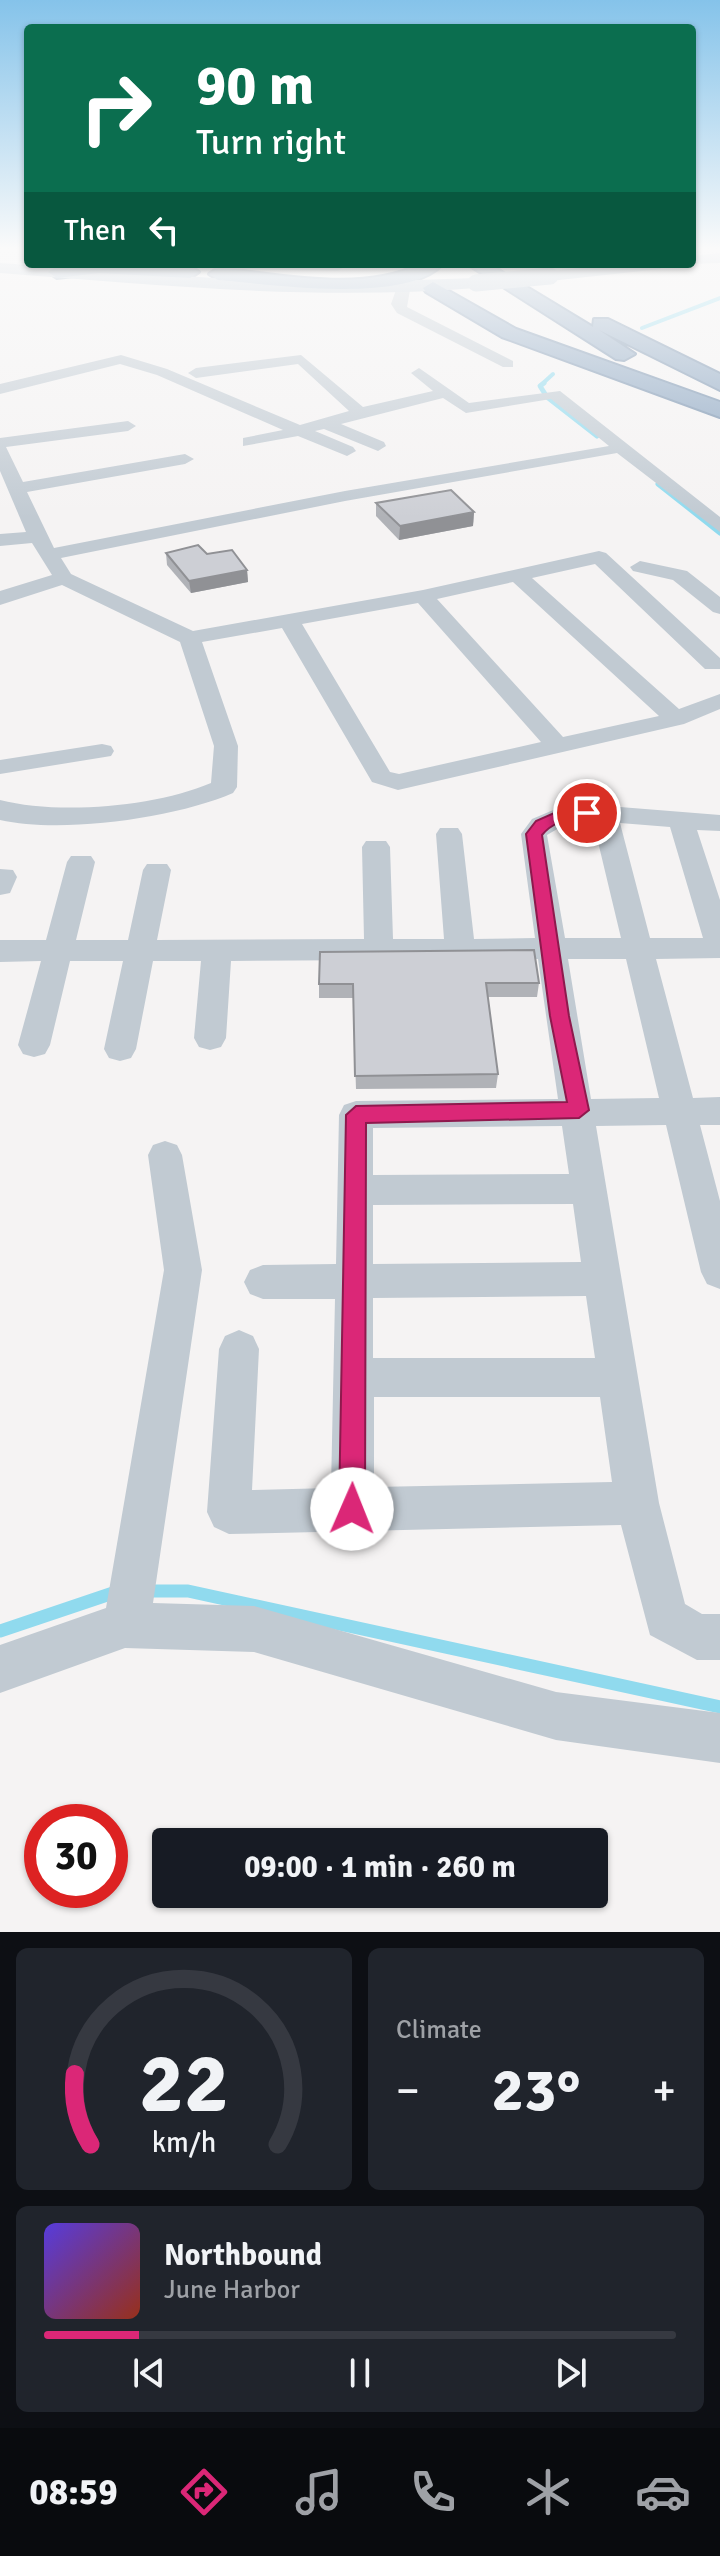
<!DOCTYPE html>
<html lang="en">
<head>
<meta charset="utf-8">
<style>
  :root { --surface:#171b24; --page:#20242c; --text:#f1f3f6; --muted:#9ea1a6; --line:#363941; --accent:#db2777 }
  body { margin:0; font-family:Signika,sans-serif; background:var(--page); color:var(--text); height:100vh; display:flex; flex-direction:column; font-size:30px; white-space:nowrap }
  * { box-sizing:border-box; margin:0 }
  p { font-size:26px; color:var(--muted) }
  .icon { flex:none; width:44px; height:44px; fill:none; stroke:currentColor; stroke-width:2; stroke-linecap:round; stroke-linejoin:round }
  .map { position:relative; height:1932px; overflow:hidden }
  .side { display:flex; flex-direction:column; gap:16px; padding:16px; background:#0d0f14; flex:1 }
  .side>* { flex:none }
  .banner { position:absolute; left:24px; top:24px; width:672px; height:244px; border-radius:8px; box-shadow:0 2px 6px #0004; background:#0b6e4f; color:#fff; overflow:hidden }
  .speed { position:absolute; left:24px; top:1804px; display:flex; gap:16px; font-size:40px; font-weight:700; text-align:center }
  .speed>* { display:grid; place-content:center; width:104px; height:104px; border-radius:50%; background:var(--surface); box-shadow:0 2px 6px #0004; line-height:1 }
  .speed .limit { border:12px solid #d22; background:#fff; color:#111 }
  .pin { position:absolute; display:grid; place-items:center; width:68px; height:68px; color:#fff; margin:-34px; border:4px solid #fff; border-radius:50%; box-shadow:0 2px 8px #0007 }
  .me { position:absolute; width:88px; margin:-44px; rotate:1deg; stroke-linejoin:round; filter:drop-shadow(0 0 6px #0008) }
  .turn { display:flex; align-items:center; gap:28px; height:168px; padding:0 40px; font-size:36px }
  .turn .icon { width:104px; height:104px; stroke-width:2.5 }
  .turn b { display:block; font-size:56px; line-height:68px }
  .then { display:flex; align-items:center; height:76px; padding:0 40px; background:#0003; gap:16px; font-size:30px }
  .big { font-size:60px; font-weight:700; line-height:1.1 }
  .side .widget { flex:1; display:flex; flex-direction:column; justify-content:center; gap:12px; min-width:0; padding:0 28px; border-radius:12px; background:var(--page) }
  .side .dial { align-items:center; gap:0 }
  .dial svg { height:208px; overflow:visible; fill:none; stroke:var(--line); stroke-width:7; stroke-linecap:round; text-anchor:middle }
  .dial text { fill:var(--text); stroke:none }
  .song { display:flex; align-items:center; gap:24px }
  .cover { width:96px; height:96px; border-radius:12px; background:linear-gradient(135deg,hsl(250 70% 55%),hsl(10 70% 35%)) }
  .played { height:8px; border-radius:4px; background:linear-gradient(90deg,var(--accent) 15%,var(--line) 15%) }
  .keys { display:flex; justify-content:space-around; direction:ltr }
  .heat { display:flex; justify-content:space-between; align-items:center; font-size:44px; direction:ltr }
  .side .tiles { flex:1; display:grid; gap:16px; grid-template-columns:1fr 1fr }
  .widget:last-child { grid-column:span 2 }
  .trip { position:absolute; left:152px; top:1828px; width:456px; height:80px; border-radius:8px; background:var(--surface); box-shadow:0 2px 6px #0004; font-weight:700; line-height:80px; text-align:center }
  .menu { display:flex; height:128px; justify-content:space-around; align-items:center; background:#090b0e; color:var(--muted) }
  .menu .icon { width:56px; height:56px }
  .menu .on { color:var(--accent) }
  .menu b { font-size:36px; color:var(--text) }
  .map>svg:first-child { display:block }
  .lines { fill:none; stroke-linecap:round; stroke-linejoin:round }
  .stream-far2 { stroke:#90daee; stroke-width:4 }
  .stream-far1 { stroke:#90daee; stroke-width:5 }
  .stream { stroke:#90daee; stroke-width:13 }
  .highway-casing { stroke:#7690ad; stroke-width:4 }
  .minor { fill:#c1cad2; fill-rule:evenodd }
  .major { fill:#b3c2d1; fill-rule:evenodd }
  .highway { fill:#8ba5c1; fill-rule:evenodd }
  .major-bridge { stroke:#b3c2d1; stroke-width:17 }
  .wall { fill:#b0b2b7 }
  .shaded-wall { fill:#909195 }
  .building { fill:#cdcfd5; stroke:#909195; stroke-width:2 }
  .route { fill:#db2777; stroke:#8e194d; stroke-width:2 }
</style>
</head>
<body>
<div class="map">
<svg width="720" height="1932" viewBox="0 0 720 1932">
  <rect width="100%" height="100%" fill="#f5f3f3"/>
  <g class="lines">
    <g class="stream-far2">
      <polyline points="642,328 720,298"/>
      <polyline points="541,385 553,374"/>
    </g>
    <g class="stream-far1">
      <polyline points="544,383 540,386 547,397 597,436"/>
      <polyline points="658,484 720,533"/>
    </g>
    <g class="stream">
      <polyline points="146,1591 188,1591 720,1707"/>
      <polyline points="0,1631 116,1592"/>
    </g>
    <defs>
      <g id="highway">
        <polygon points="83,264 190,266 199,272 190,278 99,273 57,278 48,272 57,266"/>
        <path d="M420,264H443C406,305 269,284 218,280L209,274L218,268C280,274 361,293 420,264Z"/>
        <polygon points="467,264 489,264 593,327 594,319 608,319 720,374 720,390 599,330 635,354 624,360 616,359"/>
        <polygon points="433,282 516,329 720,402 720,417 502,337 426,292 423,288"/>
      </g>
    </defs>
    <use href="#highway" class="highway-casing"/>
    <g class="minor">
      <polygon points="185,264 341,264 344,267 338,271 191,268"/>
      <polygon points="403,286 410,290 407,307 513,361 513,367 503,367 397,313 391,304 396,290"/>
      <path d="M121,355L167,369L300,425L349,411L298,364L196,378L188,373L196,368L301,355L363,407L433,391L411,373L419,368L469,403L560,391L720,517V532L617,453L345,501L61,558L71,574L193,631L423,590L599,551L606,553L720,658V669H705L595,564L532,578L679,709L720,694V709L684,724L398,790L372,782L282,628L202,642L238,746L237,787L233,793C176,818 62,834 0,820V800C58,815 155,807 211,783L214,746L180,642L62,585L0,605V591L52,575L32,543L0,546V534L26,532L0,471V438L128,421L136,426L128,431L6,447L23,482L185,454L194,459L185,464L27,492L54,548L345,491L609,446L551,399L466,413L443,398L341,424L384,442L386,446L378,451L324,429L315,431L353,447L356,451L347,456L298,436L243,446V438L283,430L157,375L120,364L0,394V384ZM513,582L659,716L563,737L437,599ZM418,603L541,742L399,774L390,772L302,624Z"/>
      <polygon points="640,561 687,571 720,597 720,614 713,612 673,580 633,571 630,567"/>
      <polygon points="102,744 111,746 114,751 111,756 0,774 0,760"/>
      <path d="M570,803L720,815V831L697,830L720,900V958L656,959L693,1098L720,1097V1125H700L720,1201V1289L707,1284L701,1272L666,1125L596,1126L659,1503L685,1604L702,1614H720V1660H697L650,1635L621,1525L229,1534L214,1527L207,1512L219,1349L225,1336L239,1330L253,1336L259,1349L252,1490L331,1488L335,1299H263L250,1294L244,1282L250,1270L263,1265L336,1264L339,1115L344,1105L356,1101L558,1099L538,959L231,961L226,1038L221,1047L210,1050L199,1047L194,1038L201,961H153L136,1049L131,1058L120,1061L109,1058L104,1049L123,961H70L50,1045L45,1054L34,1057L23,1054L18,1045L41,961L0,962V940H46L67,862L71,856H91L95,862L76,940H128L143,870L147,864H167L171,870L157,940L364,939L362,847L366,841H386L390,847L393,939H444L436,834L440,828H458L462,834L474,939L535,938L521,834L532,819ZM574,819L593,821L621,938H565L547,835ZM620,823L670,827L703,938H650ZM568,959H626L659,1098L591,1099ZM562,1126L569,1174L373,1175V1128ZM573,1204L581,1262L373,1264V1205ZM586,1296L595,1358H373V1298ZM374,1397H600L612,1482L374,1487Z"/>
      <polygon points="0,869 13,870 17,877 10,893 0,895"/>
      <polygon points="165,1141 177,1145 182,1155 202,1270 153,1603 254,1606 556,1692 720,1713 720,1763 556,1740 254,1652 125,1648 0,1693 0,1645 106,1608 164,1270 148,1155 153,1145"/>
    </g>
    <g class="major">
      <polygon points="720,253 720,263 686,264 692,264 692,256"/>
      <path d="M0,263L298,284L476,278L484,283L476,288C316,301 159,285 0,273Z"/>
      <polygon points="617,264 668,264 660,269 550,281 542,276 550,271"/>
    </g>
    <use href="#highway" class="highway"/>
    <polyline class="major-bridge" points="476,283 550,276"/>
  </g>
  <g class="wall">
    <polygon points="376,503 474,512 473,526 399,540 376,516"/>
    <polygon points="166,553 207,554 247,570 248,582 191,593 167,565"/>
    <polygon points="539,983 537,997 488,997 498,1074 496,1088 356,1089 353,998 319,998 319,984"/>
  </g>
  <g class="shaded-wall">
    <polygon points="474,512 473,526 399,540 400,526"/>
    <polygon points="247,570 248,582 191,593 189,581"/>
  </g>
  <g class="building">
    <polygon points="451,490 474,512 400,526 376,503"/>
    <polygon points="198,545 207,554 232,550 247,570 189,581 166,553"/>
    <polygon points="534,950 539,983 486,983 498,1074 355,1076 353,984 319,984 320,952"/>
  </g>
  <linearGradient id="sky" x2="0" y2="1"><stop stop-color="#85c3ea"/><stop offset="0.48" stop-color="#fafafa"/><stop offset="1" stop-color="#fafafa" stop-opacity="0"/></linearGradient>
  <rect width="720" height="518" fill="url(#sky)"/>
  <path class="route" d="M570,806L587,808L595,813C583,823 559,814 542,835L569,1016L589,1110L579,1118L366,1123L365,1509L361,1519L352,1522L342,1519L339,1509L346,1115L356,1106L567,1102L550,1016L526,834L536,821Z"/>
</svg>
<div class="speed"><div class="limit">30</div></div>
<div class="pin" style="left:587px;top:813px;background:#d93025"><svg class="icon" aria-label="arrive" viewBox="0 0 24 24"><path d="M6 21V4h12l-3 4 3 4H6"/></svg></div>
<svg class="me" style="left:352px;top:1509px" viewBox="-20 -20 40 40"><circle r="19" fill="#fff"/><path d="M0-13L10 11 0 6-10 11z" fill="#db2777"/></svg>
<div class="trip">09:00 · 1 min · 260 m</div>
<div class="banner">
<div class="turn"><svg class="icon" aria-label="right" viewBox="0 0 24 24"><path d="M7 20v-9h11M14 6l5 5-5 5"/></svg><div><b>90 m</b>Turn right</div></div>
<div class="then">Then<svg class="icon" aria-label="left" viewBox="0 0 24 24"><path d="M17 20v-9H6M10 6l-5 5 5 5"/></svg></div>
</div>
</div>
<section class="side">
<div class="tiles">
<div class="widget dial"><svg viewBox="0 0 100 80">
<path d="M14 69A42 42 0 1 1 86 69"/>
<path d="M14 69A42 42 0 0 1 8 42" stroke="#db2777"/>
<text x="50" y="56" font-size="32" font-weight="700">22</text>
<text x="50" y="72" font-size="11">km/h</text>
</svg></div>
<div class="widget"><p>Climate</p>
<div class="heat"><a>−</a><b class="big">23°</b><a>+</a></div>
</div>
<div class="widget">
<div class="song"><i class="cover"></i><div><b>Northbound</b><p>June Harbor</p></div></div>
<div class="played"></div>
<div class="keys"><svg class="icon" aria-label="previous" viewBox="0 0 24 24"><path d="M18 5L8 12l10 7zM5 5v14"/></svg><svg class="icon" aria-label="pause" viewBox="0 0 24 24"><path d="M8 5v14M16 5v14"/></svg><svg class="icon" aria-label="next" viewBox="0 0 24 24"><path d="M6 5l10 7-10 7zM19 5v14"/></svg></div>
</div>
</div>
</section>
<nav class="menu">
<b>08:59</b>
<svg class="icon on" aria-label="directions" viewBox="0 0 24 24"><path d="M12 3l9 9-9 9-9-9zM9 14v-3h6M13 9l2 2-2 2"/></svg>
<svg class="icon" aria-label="music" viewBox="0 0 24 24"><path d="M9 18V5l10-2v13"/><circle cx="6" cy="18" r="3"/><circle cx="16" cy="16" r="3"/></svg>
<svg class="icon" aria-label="phone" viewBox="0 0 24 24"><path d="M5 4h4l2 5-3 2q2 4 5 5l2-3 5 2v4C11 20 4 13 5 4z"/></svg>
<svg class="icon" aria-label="climate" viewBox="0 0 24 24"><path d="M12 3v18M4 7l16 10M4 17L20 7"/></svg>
<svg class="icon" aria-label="car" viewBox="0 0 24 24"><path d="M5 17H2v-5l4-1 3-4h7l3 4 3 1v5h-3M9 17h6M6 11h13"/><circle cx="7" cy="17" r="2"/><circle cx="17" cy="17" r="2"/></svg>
</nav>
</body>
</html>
